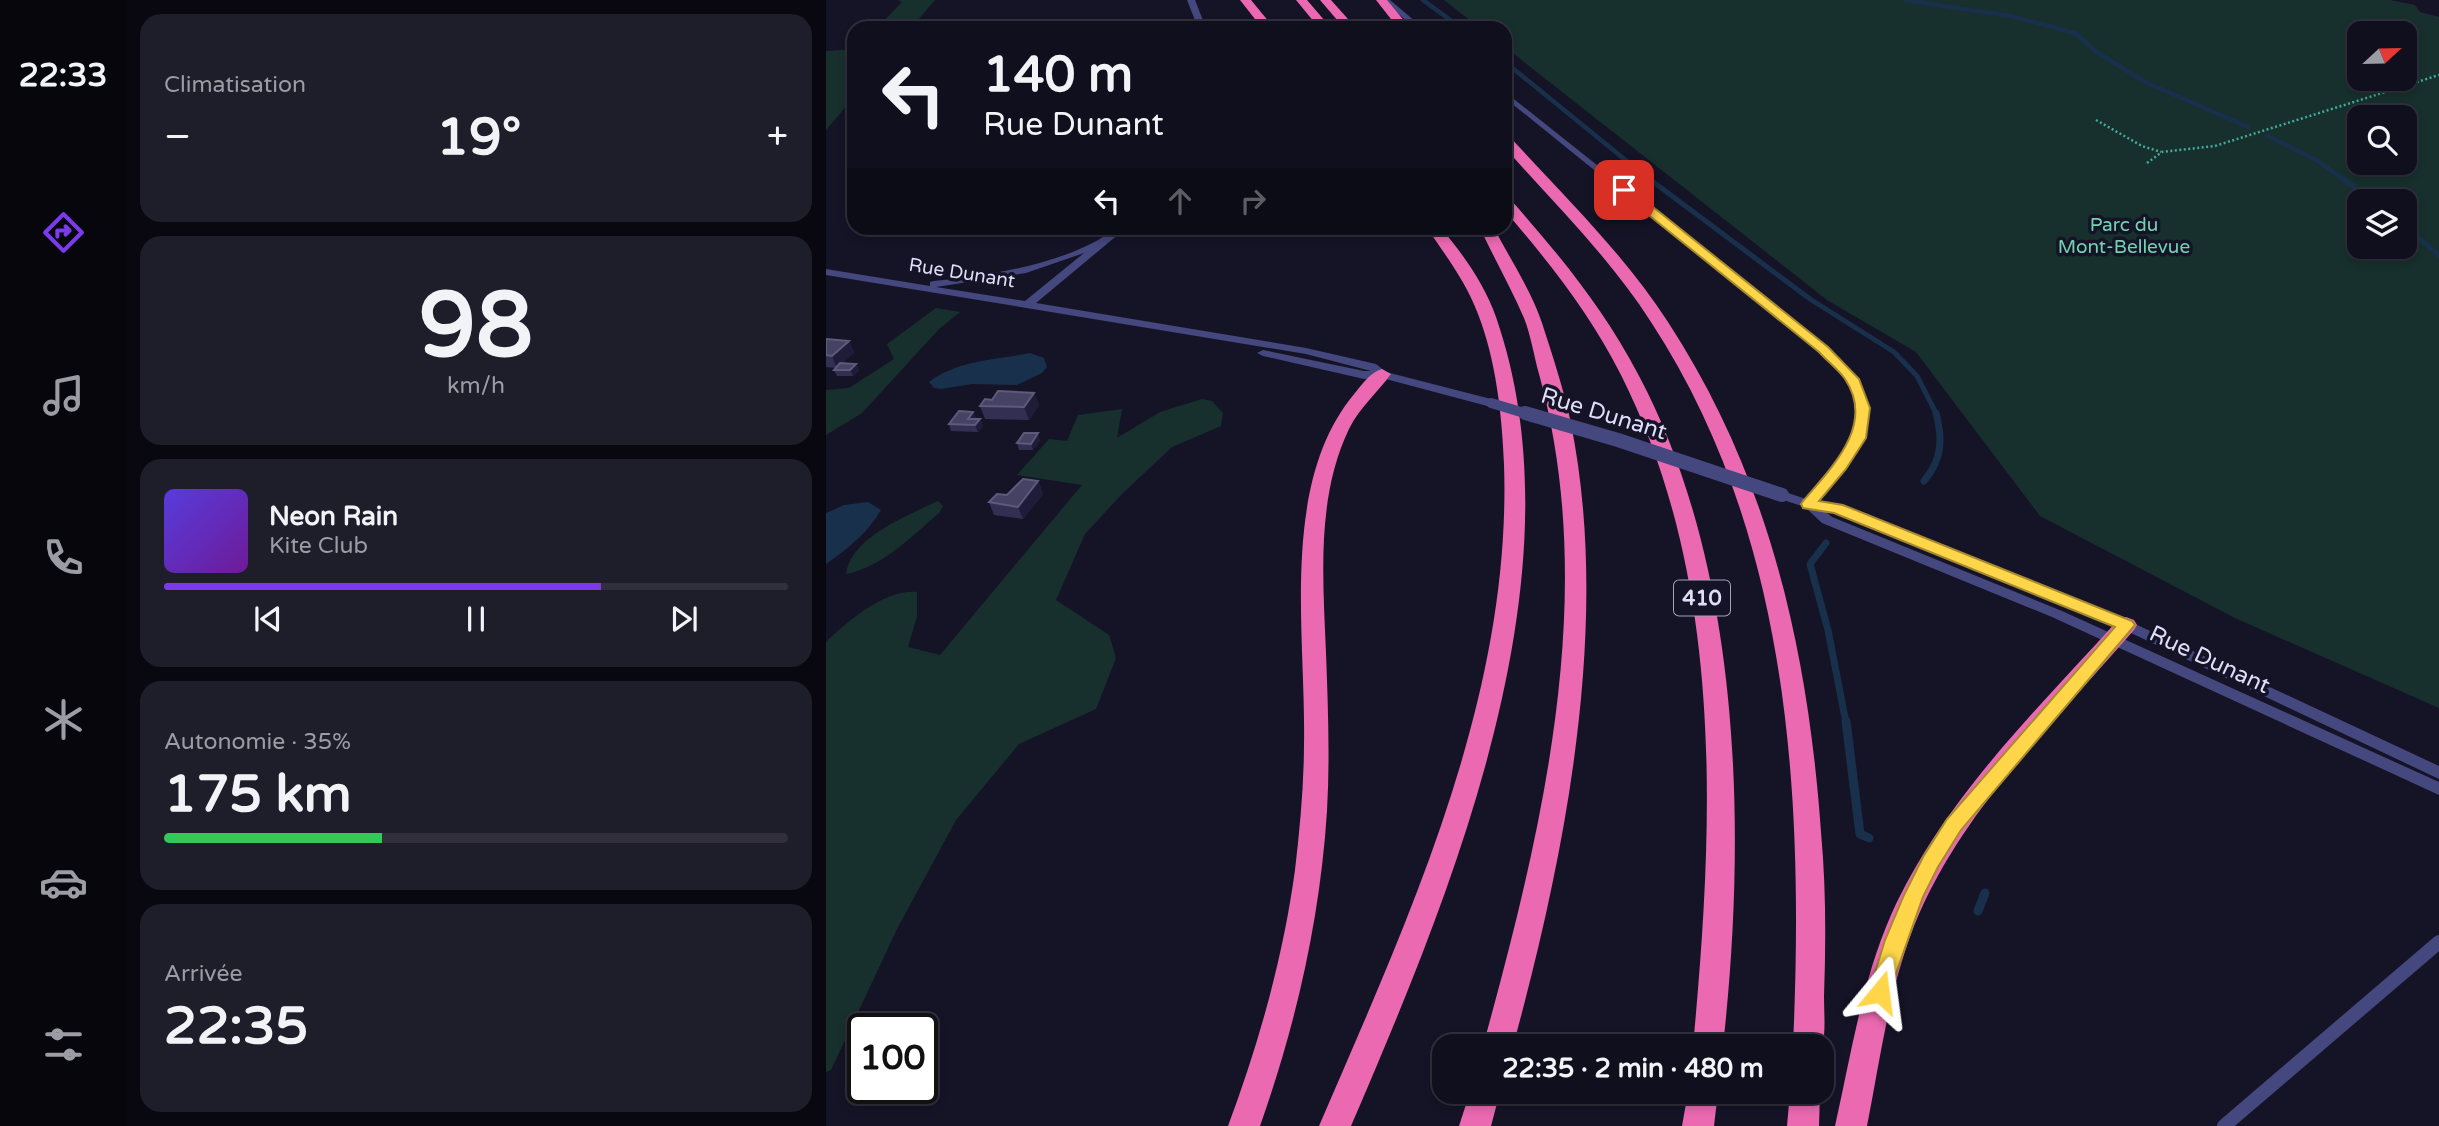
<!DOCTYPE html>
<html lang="fr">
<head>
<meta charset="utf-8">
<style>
  :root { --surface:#100f1d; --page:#1e1d2a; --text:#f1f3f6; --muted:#9c9ca4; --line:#302f3b; --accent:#7c3aed }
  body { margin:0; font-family:"Varela Round",sans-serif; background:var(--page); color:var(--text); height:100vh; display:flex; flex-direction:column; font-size:26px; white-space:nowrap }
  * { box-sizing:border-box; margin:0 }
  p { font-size:23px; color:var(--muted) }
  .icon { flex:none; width:38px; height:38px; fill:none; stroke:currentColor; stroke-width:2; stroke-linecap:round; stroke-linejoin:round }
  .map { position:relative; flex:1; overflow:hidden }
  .side { display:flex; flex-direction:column; gap:14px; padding:14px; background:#090810; width:700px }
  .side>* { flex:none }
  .guide { position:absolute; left:21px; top:21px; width:665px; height:214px; border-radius:21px; box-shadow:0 4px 10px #0003,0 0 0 2px var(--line); background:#100f1d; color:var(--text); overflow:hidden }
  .needle { width:46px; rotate:68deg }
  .controls { position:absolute; left:1521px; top:21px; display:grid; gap:14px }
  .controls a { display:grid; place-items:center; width:70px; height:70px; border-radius:14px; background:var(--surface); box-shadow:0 4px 10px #0003,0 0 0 2px var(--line); font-size:35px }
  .speed { position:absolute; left:21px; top:1013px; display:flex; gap:14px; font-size:35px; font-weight:700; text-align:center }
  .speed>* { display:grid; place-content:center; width:91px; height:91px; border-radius:50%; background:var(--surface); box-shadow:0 4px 10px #0003,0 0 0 2px var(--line); line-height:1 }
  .speed .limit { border:4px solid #111; border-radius:10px; background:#fff; color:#111 }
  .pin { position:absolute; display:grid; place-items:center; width:60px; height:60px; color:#fff; margin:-30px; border-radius:14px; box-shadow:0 4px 10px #0006 }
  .me { position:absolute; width:77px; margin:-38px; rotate:16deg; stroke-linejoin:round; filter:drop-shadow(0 0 5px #0008) }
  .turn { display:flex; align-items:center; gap:24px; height:147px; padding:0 21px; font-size:32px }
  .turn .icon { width:91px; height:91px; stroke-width:2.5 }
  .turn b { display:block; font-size:49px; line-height:60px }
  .lanes { display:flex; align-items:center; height:66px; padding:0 21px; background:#0003; justify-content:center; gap:35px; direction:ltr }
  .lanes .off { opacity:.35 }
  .big { font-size:52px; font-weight:700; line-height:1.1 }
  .side .tile { flex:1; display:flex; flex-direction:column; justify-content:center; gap:10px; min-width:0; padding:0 24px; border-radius:21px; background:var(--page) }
  .side .dial { align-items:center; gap:0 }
  .dial b { font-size:91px; line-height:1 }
  .song { display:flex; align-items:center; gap:21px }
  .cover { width:84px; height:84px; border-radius:10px; background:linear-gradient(135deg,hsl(250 70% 55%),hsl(280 70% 35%)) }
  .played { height:7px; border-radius:4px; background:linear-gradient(90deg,var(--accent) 70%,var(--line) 70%) }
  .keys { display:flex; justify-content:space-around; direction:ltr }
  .heat { display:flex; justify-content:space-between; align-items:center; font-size:38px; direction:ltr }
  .charge { height:10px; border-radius:5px; background:linear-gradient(90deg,#34c759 35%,var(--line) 0) }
  .trip { position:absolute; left:606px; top:1034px; width:402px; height:70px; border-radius:21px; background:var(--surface); box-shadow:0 4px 10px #0003,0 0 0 2px var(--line); font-weight:700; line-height:70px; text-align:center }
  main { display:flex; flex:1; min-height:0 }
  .dock { display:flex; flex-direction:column; width:126px; justify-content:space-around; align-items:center; background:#06060c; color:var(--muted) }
  .dock .icon { width:49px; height:49px }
  .dock .selected { color:var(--accent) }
  .dock b { font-size:32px; color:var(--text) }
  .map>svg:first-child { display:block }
  .green { fill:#17302d; fill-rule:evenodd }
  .water { fill:#18304b }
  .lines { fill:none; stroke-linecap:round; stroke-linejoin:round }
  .stream-far3 { stroke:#18304b; stroke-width:4.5 }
  .stream-far2 { stroke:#18304b; stroke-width:5 }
  .stream-far1 { stroke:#18304b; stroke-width:7 }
  .stream { stroke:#18304b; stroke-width:9 }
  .path { stroke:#41ab9c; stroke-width:2.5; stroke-dasharray:2 2.5; stroke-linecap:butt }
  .service { stroke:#45477f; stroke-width:14 }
  .tertiary { fill:#45477f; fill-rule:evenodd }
  .motorway { fill:#ea69b1; fill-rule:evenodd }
  .tertiary-bridge-far1 { stroke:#45477f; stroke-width:10 }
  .tertiary-bridge { stroke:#45477f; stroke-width:14 }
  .wall { fill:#332f52 }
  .shaded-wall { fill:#1f1c39 }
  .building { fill:#454264; stroke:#5e5a7b; stroke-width:2 }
  .route { fill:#ffd54a; stroke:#a68a30; stroke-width:2 }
  .labels { text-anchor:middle; stroke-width:7; stroke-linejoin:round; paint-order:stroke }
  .far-park-label { font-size:19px; fill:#73d2b2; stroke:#151427 }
  .far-street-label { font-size:19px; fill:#dfdefa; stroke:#151427 }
  .shield { fill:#151427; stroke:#a2a1bb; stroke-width:2 }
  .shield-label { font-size:21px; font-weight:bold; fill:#dfdefa }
  .street-label { font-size:23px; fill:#dfdefa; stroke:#151427 }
</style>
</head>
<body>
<main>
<nav class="dock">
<b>22:33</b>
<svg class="icon selected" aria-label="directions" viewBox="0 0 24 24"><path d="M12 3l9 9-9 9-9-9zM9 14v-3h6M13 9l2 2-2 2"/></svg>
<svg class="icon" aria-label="music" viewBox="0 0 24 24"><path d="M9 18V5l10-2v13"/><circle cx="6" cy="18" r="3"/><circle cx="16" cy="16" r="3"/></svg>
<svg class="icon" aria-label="phone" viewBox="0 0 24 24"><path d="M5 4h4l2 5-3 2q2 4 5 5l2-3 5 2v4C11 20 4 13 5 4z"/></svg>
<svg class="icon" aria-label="climate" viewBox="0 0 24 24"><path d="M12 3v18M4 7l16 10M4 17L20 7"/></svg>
<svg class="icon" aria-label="car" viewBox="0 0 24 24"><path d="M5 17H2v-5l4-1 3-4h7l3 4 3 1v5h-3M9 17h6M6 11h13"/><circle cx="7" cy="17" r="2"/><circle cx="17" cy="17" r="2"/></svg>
<svg class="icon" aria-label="filters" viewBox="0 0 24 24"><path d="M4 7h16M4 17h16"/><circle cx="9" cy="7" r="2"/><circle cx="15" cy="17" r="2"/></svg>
</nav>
<section class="side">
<div class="tile"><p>Climatisation</p>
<div class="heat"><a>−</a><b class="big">19°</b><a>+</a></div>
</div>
<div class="tile dial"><b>98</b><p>km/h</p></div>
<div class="tile">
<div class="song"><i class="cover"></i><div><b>Neon Rain</b><p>Kite Club</p></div></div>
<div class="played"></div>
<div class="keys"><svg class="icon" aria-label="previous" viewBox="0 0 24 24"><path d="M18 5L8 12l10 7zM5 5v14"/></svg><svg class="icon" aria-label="pause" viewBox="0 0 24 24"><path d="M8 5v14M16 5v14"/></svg><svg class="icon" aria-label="next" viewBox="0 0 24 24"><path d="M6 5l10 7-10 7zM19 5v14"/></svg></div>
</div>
<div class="tile"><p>Autonomie · 35%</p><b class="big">175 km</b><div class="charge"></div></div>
<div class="tile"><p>Arrivée</p><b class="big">22:35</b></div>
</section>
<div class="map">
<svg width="1613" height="1126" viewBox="0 0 1613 1126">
  <rect width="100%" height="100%" fill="#151427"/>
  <g class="green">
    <polygon points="71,0 109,0 85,28 51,28 76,2"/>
    <path d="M618,0H1564L1589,5L1594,12L1613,17V708L1409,618L1214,516L1090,352L1001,300L679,47V28H654ZM1533,33H1578V79H1533ZM1533,117H1578V163H1533ZM1533,201H1578V247H1533Z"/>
    <polygon points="28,49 28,97 0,130 0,51"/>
    <polygon points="110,308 134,312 113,329 36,413 0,435 0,390 23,388 68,359 61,344"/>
    <path d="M376,399L386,401L397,413L395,426L346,447L295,495L259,534L230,600L283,635L290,658L270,709L193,744L130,820L71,929L5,1070L0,1072V642C22,621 59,589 91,592V616L82,647L114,655L256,485L191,475L223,439L241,441L252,415L296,409L291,438L334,412Z"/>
    <path d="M112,501L117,506L113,513C85,537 56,567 20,574C25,537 81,516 112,501Z"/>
  </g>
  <g class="water">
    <path d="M204,353L218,358L221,367L216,373L191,385L146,384L115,389L108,388L103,382C131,360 170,360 204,353Z"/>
    <path d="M42,502L55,510C42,533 21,549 0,564V513L18,505Z"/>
  </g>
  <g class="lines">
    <g class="stream-far3">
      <polyline points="597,0 635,28"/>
      <polyline points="1079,0 1184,16 1249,33 1269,51 1319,82 1422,127"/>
      <polyline points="679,62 824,180"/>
      <polyline points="1442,136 1492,161 1518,180"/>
    </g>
    <g class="stream-far2">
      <polyline points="822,178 984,299 1068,352 1091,376 1111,415"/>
      <polyline points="1516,178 1548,201"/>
      <polyline points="1578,226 1613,255"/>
    </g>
    <g class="stream-far1">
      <path d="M1098,481C1116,460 1117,439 1110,413"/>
      <polyline points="1000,543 984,564 1002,630 1020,723"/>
    </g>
    <g class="stream">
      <polyline points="1020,721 1034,834 1043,838"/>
      <polyline points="1152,911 1159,893"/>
    </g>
    <g class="path">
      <polyline points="1270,120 1316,146 1335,152"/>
      <polyline points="1321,163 1336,152 1389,146 1613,75"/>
    </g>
    <polyline class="service" points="1398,1126 1613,942"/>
    <g class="tertiary">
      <polygon points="361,0 369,0 380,28 372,28"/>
      <polygon points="556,0 564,0 597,28 589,28"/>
      <path d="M679,92L1001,348C1068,412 1045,439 992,502L1016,506L1275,608L1613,766V779L1265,614L1008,513L999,511L1006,517L1236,611L1613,782V795L1226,617L996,523L979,507L951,498L949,495L956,491L980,499C1005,470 1046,430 1025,389C1017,375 1005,364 993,352L679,98Z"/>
      <path d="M290,228H300L210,303L480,348L550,364L560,372L669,400L671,403L665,407L556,378L538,379L437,356L431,353L437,350L538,371H545L480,354L0,275V269L104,286V282L108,281C164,275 244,264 290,228ZM258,253L199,301L110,287L200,273Z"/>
    </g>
    <g class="motorway">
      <polygon points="414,0 425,0 448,28 436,28"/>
      <polygon points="470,0 481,0 505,28 493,28"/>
      <polygon points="494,0 505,0 530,28 518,28"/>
      <polygon points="550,0 561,0 584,28 572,28"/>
      <path d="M679,136L684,137C738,196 798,254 842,322C943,477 982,649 995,832C1000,887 1000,941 998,996C998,1013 1000,1032 996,1049V1046H967C978,798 965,536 825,322C784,258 729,204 679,148Z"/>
      <path d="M679,198L684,199C732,253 778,309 812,374C916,568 921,832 897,1046H867C888,822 899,582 795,375C765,315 723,262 679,211Z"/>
      <path d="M601,228H615C637,254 659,285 670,317C759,574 626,891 525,1126H493C583,917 686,697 678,464C676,415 670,360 652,314C640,282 620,256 601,228Z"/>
      <path d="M654,228H668C684,259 705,290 716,323C726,354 737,387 744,419C786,620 740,852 687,1046H657C716,831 774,595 713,374C708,356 705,336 698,318C685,288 668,258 654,228Z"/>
      <path d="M556,369L565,374C551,393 534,407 523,429C490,498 497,578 500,653C502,706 504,759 501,811C494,920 470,1024 434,1126H402C433,1043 457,958 469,870C474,827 478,785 478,743C480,633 453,483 529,393C536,384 545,372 556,369Z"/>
      <path d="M1300,617L1308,620L1311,625L1308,630C1231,719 1141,805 1093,914C1064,981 1055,1055 1041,1126H1009C1025,1055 1036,981 1065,915C1117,800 1209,712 1292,620Z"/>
      <polygon points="644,1092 674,1092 665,1126 633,1126"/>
      <polygon points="862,1092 892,1092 888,1126 856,1126"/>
      <polygon points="964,1092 994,1092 993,1126 961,1126"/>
    </g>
    <polyline class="tertiary-bridge-far1" points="665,403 705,415"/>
    <polyline class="tertiary-bridge" points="699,413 792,440 956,495"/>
  </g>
  <g class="wall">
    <polygon points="0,339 23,341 28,353 16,363 30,364 33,370 27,376 11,376 8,370 10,368 0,367"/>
    <polygon points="208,393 213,405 203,420 159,419 154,406 166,400"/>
    <polygon points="147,412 150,418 149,419 154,419 157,426 152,432 125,431 123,424"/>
    <polygon points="214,440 207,450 193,450 191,443"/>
    <polygon points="212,481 217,494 197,519 168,515 163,502 181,495"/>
  </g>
  <g class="shaded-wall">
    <polygon points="23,341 28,353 11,368 6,356"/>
    <polygon points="30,364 33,370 27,376 24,370"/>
    <polygon points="208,393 213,405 203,420 198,407"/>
    <polygon points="147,412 150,418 144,425 142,419"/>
    <polygon points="154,419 157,426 152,432 149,425"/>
    <polygon points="212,433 214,440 207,450 205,444"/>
    <polygon points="212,481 217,494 197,519 192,507"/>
  </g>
  <g class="building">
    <polygon points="0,339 23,341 6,356 0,355"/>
    <polygon points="14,363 30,364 24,370 8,370"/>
    <polygon points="172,391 208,393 198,407 154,406 159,399 166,400"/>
    <polygon points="133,411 147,412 142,419 154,419 149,425 123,424"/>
    <polygon points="198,433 212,433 205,444 191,443"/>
    <polygon points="197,479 212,481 192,507 163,502 171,494 181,495"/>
  </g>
  <path class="route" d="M794,187H802L1002,347L1033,379L1044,408L1040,438L1020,469L993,501L1017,505L1306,621L1309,625L1135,830L1112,867L1097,897L1061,999L1054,1001L1046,999L1043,992L1059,940L1077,897L1097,857L1121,819L1289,627L1008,513L977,508L975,504L977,501C1005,468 1050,425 1019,379C1013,370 1001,361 993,352L794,192Z"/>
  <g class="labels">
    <g class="far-park-label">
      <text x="1298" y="231">Parc du<tspan x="1298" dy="22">Mont-Bellevue</tspan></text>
    </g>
    <g class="far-street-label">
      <text transform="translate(136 272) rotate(9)" y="7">Rue Dunant</text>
    </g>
    <rect class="shield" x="848" y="580.5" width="56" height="35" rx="5"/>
    <g class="shield-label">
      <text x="876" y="605">410</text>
    </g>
    <g class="street-label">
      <text transform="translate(778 413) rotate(17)" y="8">Rue Dunant</text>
      <text transform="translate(1384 659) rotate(25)" y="8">Rue Dunant</text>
    </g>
  </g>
</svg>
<div class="controls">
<a><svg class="needle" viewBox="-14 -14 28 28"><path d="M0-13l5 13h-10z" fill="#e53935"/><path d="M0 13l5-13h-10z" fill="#9c9ca4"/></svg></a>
<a><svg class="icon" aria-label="search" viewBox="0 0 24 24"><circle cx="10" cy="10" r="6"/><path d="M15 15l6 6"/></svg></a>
<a><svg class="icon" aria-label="layers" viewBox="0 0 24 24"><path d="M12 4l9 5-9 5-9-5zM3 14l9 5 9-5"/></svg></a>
</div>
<div class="speed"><div class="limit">100</div></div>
<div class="pin" style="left:798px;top:190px;background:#d93025"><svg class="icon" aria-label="arrive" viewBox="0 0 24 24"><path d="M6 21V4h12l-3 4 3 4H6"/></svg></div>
<svg class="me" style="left:1054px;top:992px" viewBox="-20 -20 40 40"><path d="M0-17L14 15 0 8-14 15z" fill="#ffd54a" stroke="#fff" stroke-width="4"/></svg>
<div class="trip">22:35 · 2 min · 480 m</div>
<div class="guide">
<div class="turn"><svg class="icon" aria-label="left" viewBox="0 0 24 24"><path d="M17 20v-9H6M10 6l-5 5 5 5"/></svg><div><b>140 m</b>Rue Dunant</div></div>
<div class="lanes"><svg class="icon" aria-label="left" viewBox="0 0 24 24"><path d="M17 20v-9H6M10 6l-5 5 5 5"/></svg><svg class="icon off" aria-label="ahead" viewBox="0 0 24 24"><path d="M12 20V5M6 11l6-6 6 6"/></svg><svg class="icon off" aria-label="right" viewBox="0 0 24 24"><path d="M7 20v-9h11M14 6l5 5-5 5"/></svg></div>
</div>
</div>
</main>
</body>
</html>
